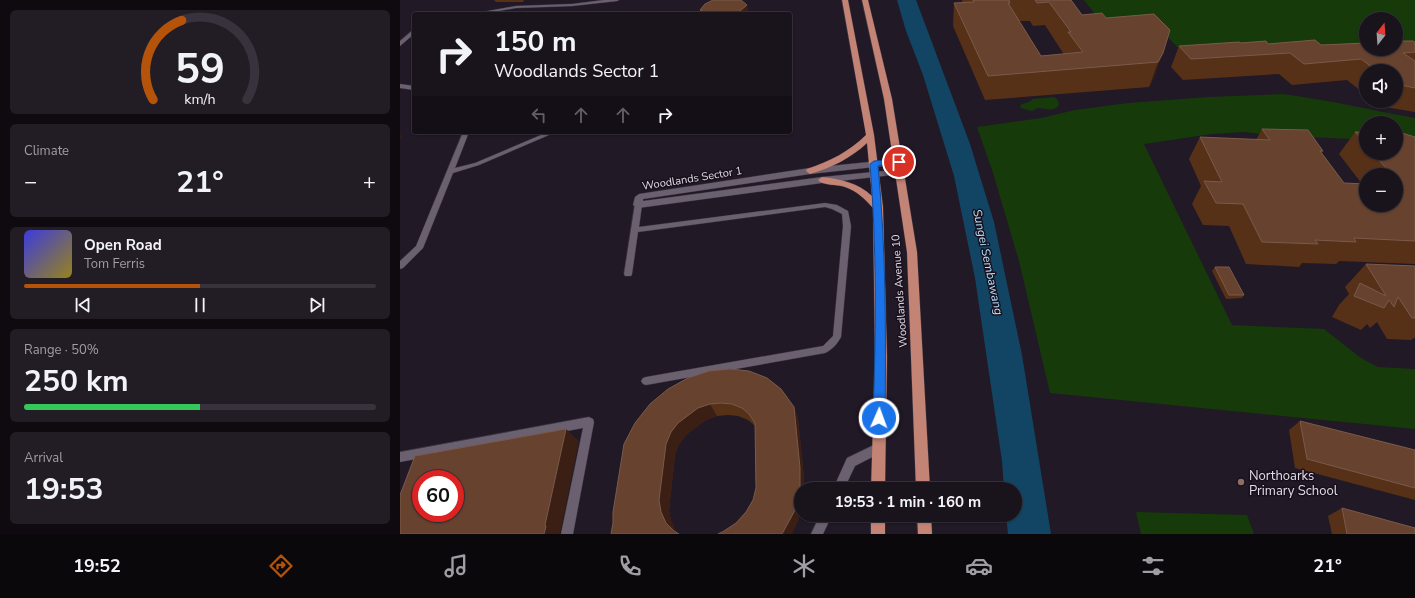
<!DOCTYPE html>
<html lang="en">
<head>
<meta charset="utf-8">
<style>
  :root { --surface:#19131c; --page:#221c25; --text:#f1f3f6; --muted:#9f9ea3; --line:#37323b; --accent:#b45309 }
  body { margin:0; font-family:"Nunito Sans",sans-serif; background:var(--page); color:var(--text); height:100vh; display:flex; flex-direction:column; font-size:15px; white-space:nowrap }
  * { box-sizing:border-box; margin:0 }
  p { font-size:13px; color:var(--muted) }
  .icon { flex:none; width:22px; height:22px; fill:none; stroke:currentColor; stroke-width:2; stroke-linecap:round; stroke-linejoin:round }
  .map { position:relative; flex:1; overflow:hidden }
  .drawer { display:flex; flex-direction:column; gap:10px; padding:10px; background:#0e0a0f; width:400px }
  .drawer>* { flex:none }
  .guide { position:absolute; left:12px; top:12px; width:380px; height:122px; border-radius:4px; box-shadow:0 1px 3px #0004,0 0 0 1px var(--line); background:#19131c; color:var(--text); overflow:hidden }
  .needle { width:26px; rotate:17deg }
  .tools { position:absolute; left:959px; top:12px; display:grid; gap:8px }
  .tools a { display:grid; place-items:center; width:44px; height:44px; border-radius:50%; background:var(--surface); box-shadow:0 1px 3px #0004,0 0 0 1px var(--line); font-size:20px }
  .speed { position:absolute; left:12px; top:470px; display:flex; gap:8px; font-size:20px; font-weight:700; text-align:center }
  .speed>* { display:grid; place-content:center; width:52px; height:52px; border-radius:50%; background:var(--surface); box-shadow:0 1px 3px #0004,0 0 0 1px var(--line); line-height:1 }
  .speed .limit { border:6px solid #d22; background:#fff; color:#111 }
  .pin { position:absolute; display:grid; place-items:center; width:34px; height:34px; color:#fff; margin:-17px; border:2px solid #fff; border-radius:50%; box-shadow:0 1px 4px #0007 }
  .me { position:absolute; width:44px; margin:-22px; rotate:2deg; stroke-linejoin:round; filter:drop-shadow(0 0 3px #0008) }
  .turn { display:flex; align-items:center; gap:14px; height:84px; padding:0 16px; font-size:18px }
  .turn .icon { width:52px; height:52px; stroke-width:2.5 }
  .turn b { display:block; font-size:28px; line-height:34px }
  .lanes { display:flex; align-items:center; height:38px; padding:0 16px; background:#0003; justify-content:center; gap:20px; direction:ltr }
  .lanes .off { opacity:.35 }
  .big { font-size:30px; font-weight:700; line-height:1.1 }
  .drawer .tile { flex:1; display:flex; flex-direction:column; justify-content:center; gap:6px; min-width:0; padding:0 14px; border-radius:6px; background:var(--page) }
  .drawer .dial { align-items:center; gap:0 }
  .dial svg { height:104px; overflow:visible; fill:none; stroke:var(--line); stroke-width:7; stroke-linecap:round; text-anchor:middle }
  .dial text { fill:var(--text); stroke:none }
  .song { display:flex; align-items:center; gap:12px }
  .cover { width:48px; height:48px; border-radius:6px; background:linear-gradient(135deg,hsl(240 70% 55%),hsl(50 70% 35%)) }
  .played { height:4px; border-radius:2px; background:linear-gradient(90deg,var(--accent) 50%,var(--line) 50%) }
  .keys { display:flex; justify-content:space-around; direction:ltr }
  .heat { display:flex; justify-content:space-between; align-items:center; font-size:22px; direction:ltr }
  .charge { height:6px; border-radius:3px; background:linear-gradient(90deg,#34c759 50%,var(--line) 0) }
  .trip { position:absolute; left:394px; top:482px; width:228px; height:40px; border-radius:20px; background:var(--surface); box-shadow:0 1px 3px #0004,0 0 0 1px var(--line); font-weight:700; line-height:40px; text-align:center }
  .tabs { display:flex; height:64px; justify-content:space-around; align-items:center; background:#0a080b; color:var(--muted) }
  .tabs .icon { width:28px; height:28px }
  .tabs .on { color:var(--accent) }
  .tabs b { font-size:18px; color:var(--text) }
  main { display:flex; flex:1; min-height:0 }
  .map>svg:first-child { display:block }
  .green { fill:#163a0a; fill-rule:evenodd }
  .water { fill:#114563 }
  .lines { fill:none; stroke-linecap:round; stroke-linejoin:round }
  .service-casing { stroke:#3a343e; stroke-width:1 }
  .minor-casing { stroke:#3a343e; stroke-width:1 }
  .primary-casing { stroke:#3a343e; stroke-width:1 }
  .service { fill:#6a6070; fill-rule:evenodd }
  .minor { fill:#6a6070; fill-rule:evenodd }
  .primary { fill:#c38375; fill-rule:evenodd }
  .wall { fill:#573018; fill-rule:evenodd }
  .shaded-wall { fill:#3b1f15 }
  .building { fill:#66422f; stroke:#7a5a4b; fill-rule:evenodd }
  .route { fill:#1a73e8; stroke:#114b97 }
  .education-dot { fill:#8d6e63; stroke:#18101c; stroke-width:1.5 }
  .labels { text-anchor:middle; stroke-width:3; stroke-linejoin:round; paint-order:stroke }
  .street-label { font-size:11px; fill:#e2dce6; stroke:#18101c }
  .water-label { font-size:12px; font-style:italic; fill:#b5e0fd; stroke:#18101c }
  .near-poi-label { font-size:13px; fill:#e2dce6; stroke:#18101c; text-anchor:start }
</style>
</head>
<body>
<main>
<section class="drawer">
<div class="tile dial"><svg viewBox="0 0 100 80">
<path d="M14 69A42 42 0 1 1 86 69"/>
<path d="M14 69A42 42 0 0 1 36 8" stroke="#b45309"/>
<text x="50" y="56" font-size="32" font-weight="700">59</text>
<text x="50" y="72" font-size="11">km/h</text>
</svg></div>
<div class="tile"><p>Climate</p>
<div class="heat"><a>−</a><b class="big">21°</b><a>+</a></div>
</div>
<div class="tile">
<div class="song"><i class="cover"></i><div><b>Open Road</b><p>Tom Ferris</p></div></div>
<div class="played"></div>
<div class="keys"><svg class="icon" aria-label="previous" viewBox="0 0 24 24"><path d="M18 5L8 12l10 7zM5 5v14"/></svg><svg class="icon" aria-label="pause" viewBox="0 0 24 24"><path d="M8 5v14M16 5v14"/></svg><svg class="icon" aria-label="next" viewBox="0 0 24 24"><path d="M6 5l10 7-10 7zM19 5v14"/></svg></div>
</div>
<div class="tile"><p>Range · 50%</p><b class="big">250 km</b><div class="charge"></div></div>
<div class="tile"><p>Arrival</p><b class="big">19:53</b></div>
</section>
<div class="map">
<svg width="1015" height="534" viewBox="0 0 1015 534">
  <rect width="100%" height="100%" fill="#211926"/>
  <g class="green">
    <path d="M684,0H1015V61L779,49L760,29L710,33ZM966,19H996V49H966Z"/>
    <path d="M883,94C928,100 971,110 1015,118V152L996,147V123H966V141L953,139L878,136L844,132L812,134L744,144L832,325L924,329L961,358L978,367L1015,369V429L650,393L619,261L593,173L577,127L641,118L675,110L728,103L809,97Z"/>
    <path d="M654,97L658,100L659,105C653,113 646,108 638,108L632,111L621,108L620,105L631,101L632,99Z"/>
    <polygon points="736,512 847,515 854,534 741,534"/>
  </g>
  <polygon class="water" points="497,0 516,0 570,144 594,222 622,355 651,534 608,534 606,515 615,515 615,489 604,489 602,461 575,278 554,176 523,75 506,31"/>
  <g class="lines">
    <defs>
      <g id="service">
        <polygon points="204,0 219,0 217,1 172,6 116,8 82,14 71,14 116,6 172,4"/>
        <polygon points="14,29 14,34 0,46 0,41"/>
        <polygon points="0,84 14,86 14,90 0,88"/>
        <polygon points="63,132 69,132 55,168 75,163 148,132 156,132 79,165 53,173 23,248 3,268 0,269 0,261 16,246"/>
        <path d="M235,203H241L242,205L239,227L425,203L437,205L448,211L451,226L441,337C438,343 432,350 425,353L246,385L243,384L241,381L243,378L246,377L423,346L433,336L443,226L442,214L432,209L425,207L238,232L232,274L231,276H225L224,274Z"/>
        <polygon points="189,417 193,419 194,422 173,534 161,534 183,428 0,462 0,452"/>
        <polygon points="478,443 482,444 483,448 482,452 455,466 444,489 433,489 447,458"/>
        <polygon points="420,515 432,515 423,534 411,534"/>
      </g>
      <polygon id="minor" points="499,159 502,160 503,162 502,164 410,174 243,199 243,201 422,177 504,169 505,171 501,174 422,183 238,208 233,205 235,197 239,194 410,168"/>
      <g id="primary">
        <path d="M442,0H448L474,135L483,207L487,357L485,489H471L475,357L473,208C465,199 457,191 445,187C437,184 423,186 418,180L422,177C441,179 458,183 472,196L467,143C451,158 431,168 410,174L406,171L407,169C430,161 449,152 466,135Z"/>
        <polygon points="462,0 468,0 492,99 517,252 530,489 516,489 507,252 484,99"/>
        <rect x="471" y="515" width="14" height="19"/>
        <polygon points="517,515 531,515 532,534 518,534"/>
      </g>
    </defs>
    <use href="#service" class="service-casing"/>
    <use href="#minor" class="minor-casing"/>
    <use href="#primary" class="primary-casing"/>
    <use href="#service" class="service"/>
    <use href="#minor" class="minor"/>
    <use href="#primary" class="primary"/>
  </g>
  <g class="wall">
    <polygon points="94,0 124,0 123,2 96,2"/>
    <path d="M562,0H671L682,15L706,18L770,30L754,77L749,87L585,100L553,26L554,3H562ZM619,21H630L633,26L645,25L663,53V54L641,56Z"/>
    <polygon points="300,10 349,14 301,14"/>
    <polygon points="1015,42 1015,112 979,106 973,101 996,101 996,71 966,71 966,95 947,80 892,85 879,74 783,80 771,67 779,46 841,43 921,45"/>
    <path d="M862,129L923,151L922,153L944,183L962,184L939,154L955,132H966V153H996L1015,137V264L939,261L936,264L902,263L899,267L846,264L829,226L803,225L792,204L801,186L789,159L800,137L856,140ZM966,175H996V205H966Z"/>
    <polygon points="966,264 1015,266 1015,338 1014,338 1011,340 987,339 977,322 970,328 967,324 961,330 932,317 939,305 949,294 945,287"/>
    <polygon points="815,267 844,295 842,298 826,299 812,271"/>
    <polygon points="268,389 394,407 398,419 404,478 398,521 324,531 336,523 346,512 353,500 356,488 355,426 348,420 338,416 328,415 317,416 306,420 287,434 279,444 275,455 269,510 271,521 276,532 211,534"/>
    <polygon points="900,421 1015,450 1015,500 895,468 889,430"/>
    <polygon points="942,508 1015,534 932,534 928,516"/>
  </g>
  <g class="shaded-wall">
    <polygon points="347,5 349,14 334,14"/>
    <polygon points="763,53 754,77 749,87 758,62"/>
    <polygon points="0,132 1,137 0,139"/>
    <polygon points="310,404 317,416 306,420 287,434 279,444 275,455 269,510 271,521 276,532 278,534 277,534 266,523 261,512 259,500 266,444 271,432 278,423 298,408"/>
    <polygon points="394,407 398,419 404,478 404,489 401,489 401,511 398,521 392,534 382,534"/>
    <polygon points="166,429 179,441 160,534 144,534 145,525"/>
  </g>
  <g class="building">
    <polygon points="313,0 341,0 347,5 340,11 334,14 309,14 300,10 305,4"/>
    <polygon points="573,0 609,0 610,3 608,3 641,56 683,52 668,32 671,32 649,2 637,3 635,0 671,0 682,15 702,13 706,18 754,14 770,30 763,53 758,62 588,76 554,3 574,2"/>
    <polygon points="915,40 921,45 966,43 966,49 996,49 996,41 1013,41 1015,42 1015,52 1003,53 1015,61 1015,88 996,84 996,71 977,71 961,59 904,64 890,53 791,59 779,46 839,42 841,43 866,41 868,44"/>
    <polygon points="862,129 908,130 923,151 920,151 944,183 966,184 966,205 996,205 996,185 1001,185 996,180 996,175 992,175 973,153 996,153 996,133 1002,133 1015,137 1015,241 954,238 956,242 915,240 918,244 862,242 843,204 816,203 804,181 822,182 800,137 870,140"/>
    <polygon points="955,132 966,132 966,144"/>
    <polygon points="966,264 1015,266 1015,318 1012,318 998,297 994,307 989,300 984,308 954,296 960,283 986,296"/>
    <polygon points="815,267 829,267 844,295 829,295"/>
    <polygon points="330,369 349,371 367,378 381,389 394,407 400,468 400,488 394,512 382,534 318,534 324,531 336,523 346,512 353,500 356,488 355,423 349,414 342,408 332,404 321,403 310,404 298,408 278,423 271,432 266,444 259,500 261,512 266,523 274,531 279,534 211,534 213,523 213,512 224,444 235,423 250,404 268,389 288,378 309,371"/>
    <polygon points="900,421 1015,450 1015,488 907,459"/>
    <path d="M166,429L145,525L146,526L144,534H0V495L15,456ZM21,479H55V513H21Z"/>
    <polygon points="942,508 1015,528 1015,534 947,534"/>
  </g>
  <path class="route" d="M499,159L502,160V163L478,166C486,249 486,334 485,418L483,422L479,423L475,422L473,418C476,333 477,248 470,164L474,161Z"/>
  <circle class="education-dot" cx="841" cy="482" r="4"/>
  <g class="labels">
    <g class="street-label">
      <text transform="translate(292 178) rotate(-9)" y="4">Woodlands Sector 1</text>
      <text transform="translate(499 291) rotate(-94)" y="4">Woodlands Avenue 10</text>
    </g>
    <g class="water-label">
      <text transform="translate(588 262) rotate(78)" y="4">Sungei Sembawang</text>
    </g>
    <g class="near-poi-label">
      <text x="849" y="480">Northoarks<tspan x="849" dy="15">Primary School</tspan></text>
    </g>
  </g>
</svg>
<div class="tools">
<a><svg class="needle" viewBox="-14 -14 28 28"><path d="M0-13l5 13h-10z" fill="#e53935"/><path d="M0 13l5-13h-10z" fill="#9f9ea3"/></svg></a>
<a><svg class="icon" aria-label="sound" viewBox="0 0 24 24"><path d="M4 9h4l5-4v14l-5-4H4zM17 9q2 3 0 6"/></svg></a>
<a>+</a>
<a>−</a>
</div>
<div class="speed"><div class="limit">60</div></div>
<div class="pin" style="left:499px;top:162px;background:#d93025"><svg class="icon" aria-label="arrive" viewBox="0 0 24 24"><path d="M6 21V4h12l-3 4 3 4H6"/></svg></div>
<svg class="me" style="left:479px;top:418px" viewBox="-20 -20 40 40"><circle r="17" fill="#1a73e8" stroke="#fff" stroke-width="3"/><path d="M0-11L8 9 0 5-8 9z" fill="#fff"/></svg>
<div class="trip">19:53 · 1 min · 160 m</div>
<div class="guide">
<div class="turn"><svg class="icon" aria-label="right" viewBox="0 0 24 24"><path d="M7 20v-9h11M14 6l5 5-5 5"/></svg><div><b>150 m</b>Woodlands Sector 1</div></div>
<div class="lanes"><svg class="icon off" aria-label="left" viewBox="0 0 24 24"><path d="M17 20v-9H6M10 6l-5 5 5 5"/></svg><svg class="icon off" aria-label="ahead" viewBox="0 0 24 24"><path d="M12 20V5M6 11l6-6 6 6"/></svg><svg class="icon off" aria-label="ahead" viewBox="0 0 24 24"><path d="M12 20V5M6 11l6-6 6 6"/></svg><svg class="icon" aria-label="right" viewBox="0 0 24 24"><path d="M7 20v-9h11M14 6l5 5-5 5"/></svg></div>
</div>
</div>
</main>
<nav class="tabs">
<b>19:52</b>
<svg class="icon on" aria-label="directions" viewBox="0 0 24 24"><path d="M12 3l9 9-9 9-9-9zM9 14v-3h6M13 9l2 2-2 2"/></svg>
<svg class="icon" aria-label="music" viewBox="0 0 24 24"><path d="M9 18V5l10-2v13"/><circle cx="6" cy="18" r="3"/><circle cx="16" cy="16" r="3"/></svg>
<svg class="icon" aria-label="phone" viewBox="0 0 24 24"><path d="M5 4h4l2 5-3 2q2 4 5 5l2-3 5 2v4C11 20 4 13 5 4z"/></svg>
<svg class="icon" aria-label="climate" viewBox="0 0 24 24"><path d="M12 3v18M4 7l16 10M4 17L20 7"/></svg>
<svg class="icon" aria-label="car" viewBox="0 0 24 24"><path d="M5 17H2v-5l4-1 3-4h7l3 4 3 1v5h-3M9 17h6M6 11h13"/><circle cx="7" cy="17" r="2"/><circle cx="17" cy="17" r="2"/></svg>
<svg class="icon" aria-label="filters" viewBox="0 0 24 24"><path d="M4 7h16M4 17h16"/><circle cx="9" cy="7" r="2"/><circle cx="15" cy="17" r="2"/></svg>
<b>21°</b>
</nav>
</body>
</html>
